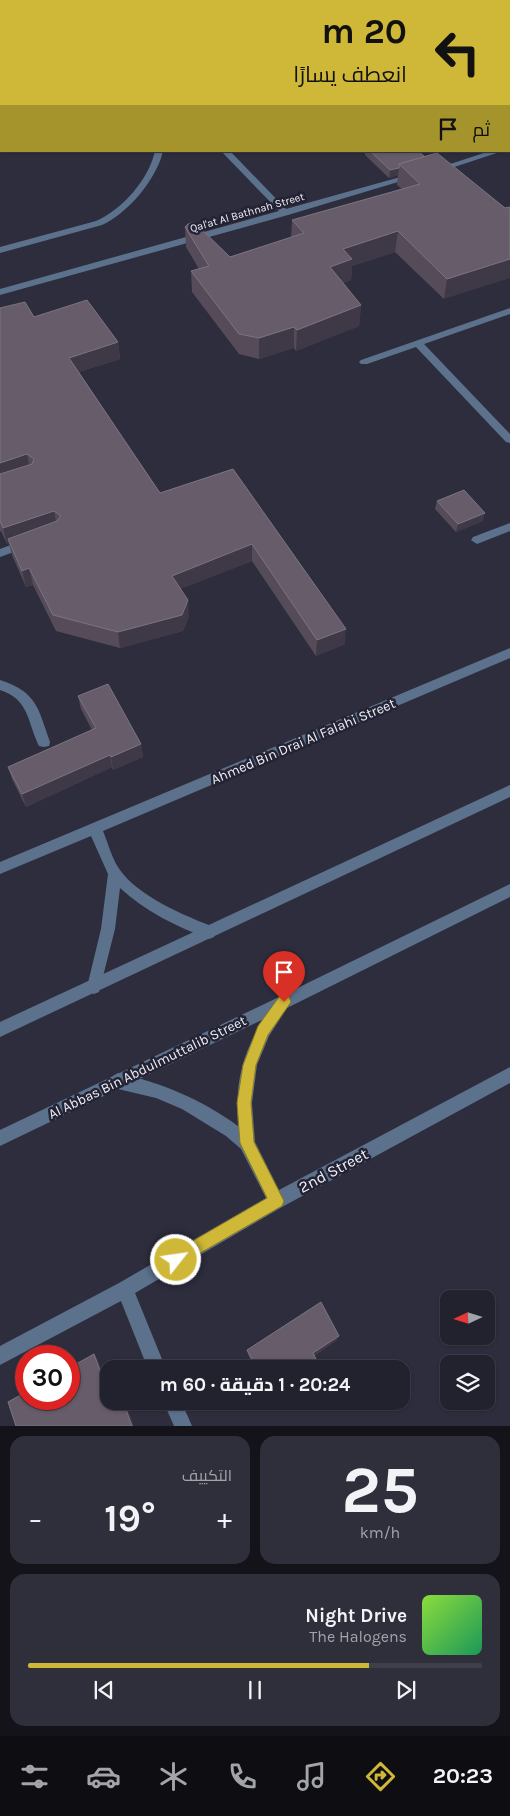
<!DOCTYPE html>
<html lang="ar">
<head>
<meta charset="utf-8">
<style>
  :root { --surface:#22222e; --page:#2e2f3a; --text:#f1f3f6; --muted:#a2a4aa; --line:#3f3f4a; --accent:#cfb837 }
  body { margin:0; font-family:Karla,Cairo,sans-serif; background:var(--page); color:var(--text); direction:rtl; height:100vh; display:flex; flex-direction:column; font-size:19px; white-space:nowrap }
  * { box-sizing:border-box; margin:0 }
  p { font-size:16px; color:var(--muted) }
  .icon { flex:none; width:28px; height:28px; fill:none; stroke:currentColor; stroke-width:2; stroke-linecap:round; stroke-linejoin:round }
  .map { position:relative; height:1426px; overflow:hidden; direction:ltr }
  .side { display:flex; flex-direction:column; gap:10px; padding:10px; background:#131319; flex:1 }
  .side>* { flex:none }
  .guide { position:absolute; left:0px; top:0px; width:510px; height:152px; box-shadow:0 1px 4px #0004,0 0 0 1px var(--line); direction:rtl; background:#cfb837; color:#111; overflow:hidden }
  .needle { width:32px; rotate:266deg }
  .controls { position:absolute; left:440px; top:1290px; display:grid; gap:10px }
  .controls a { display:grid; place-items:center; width:55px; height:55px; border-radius:10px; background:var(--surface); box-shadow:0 1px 4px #0004,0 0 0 1px var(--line); font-size:25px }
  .speed { position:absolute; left:15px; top:1345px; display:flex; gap:10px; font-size:25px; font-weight:700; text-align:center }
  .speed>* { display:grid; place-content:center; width:65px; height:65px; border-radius:50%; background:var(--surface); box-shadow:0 1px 4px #0004,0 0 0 1px var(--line); line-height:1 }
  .speed .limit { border:8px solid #d22; background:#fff; color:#111 }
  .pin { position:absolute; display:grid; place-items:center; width:42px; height:42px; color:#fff; margin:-51px -21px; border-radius:50% 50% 50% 0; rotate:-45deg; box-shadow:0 0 5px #0007 }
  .pin .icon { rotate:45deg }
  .me { position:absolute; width:55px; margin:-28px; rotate:60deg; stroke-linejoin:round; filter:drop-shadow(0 0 4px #0008) }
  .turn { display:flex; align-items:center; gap:18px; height:105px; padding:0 20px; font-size:22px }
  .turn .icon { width:65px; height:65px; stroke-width:2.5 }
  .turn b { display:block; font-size:35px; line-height:42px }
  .then { display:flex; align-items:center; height:48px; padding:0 20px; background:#0003; gap:10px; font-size:19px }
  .big { font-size:38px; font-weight:700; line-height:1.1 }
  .side .card { flex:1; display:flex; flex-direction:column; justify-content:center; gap:8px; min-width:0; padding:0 18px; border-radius:15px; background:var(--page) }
  .side .dial { align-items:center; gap:0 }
  .dial b { font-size:65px; line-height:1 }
  .song { display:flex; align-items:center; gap:15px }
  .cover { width:60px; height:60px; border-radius:8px; background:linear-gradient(135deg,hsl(90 70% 55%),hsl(150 70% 35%)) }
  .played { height:5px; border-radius:2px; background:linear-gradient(90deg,var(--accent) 75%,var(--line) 75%) }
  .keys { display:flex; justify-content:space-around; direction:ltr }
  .heat { display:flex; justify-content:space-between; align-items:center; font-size:28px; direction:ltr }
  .side .tiles { flex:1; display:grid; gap:10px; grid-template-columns:1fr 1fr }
  .card:last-child { grid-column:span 2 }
  .trip { position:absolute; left:100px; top:1360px; width:310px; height:50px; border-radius:15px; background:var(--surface); box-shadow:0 1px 4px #0004,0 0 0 1px var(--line); font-weight:700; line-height:50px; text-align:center; direction:rtl }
  .menu { display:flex; height:80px; justify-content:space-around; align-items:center; background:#0e0e12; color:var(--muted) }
  .menu .icon { width:35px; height:35px }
  .menu .active { color:var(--accent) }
  .menu b { font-size:22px; color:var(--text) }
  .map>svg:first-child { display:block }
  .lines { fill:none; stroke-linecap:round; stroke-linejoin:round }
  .service { fill:#5c728c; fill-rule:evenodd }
  .minor { fill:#5c728c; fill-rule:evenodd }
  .tertiary { fill:#5c728c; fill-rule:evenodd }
  .wall { fill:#564b59 }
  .shaded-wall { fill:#3f3847 }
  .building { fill:#675d6a; stroke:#7c7481 }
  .route { fill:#cfb837; stroke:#877824 }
  .labels { text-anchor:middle; stroke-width:5; stroke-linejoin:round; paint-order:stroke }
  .far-street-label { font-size:11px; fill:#eeeef9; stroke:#242333 }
  .street-label { font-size:14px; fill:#eeeef9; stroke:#242333 }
  .near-street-label { font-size:16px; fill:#eeeef9; stroke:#242333 }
</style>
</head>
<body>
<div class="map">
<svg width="510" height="1426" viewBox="0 0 510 1426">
  <rect width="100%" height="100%" fill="#2e2d3d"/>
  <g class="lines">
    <g class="service">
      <rect x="0" y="56" width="1" height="4"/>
      <path d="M155,151H163C157,179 127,214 102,225L0,253V247L96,221C122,210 149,179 155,151Z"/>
      <polygon points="510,308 510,314 424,344 510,434 510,443 506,442 416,347 367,364 361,364 359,362 361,360"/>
      <polygon points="510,523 510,531 477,544 471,540 473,537"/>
      <polygon points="26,539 32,543 30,546 0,557 0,549"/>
      <path d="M0,680C37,692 38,708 50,742L49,746L44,747L39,746C27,722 30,700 0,690Z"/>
    </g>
    <g class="minor">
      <polygon points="77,0 84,0 84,1 78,1"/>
      <polygon points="356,0 363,0 363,1 357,1"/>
      <rect x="509" y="113" width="1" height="5"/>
      <polygon points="509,146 510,146 509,151 508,151"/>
      <polygon points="221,151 230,151 286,209 411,174 418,176 288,215 0,295 0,289 279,211"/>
      <polygon points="490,151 503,151 439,172 432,170"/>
      <path d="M510,648V658L103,831C108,843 112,859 120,870C138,896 185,916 214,927L216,932L214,937L209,939C176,926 146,912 120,888L115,929L99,992L94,994L89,992L87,987L101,929L108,874L91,836L0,874V862Z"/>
      <path d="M284,995L289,997L291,1002L269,1036L257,1065L252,1103L255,1142L279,1190L510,1067V1083L282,1207L135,1293L166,1369H148L121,1301L0,1365V1346L119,1283L266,1198L241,1149L226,1136L182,1109L156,1098L118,1089L113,1086L110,1081L113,1076L118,1073C162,1083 201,1099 238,1126C234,1071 247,1041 279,997Z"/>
      <polygon points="163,1401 181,1401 192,1426 174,1426"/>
    </g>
    <g class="tertiary">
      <polygon points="510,785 510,797 0,1037 0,1022"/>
      <polygon points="510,884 510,897 289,1007 0,1146 0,1130 279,997"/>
    </g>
  </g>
  <g class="wall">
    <polygon points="365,151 418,151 425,157 505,208 444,299 395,252 352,266 351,280 343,283 361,305 359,326 296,351 294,348 259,359 239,354 192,292 191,271 199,269 186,247 185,227 230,257 291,237 292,220 402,189 397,185 398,175 389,178 365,155"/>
    <polygon points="0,308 34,317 118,342 120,359 79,372 160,493 233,469 345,644 316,656 252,561 180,589 189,616 183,631 120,648 56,631 33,585 26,587 12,555 9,544 7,544 1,531 0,532"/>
    <polygon points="437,501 483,521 456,532 435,509"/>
    <polygon points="78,696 141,744 143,757 113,770 112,767 26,807 12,779 8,767 92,730 81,709"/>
    <polygon points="337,1340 314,1356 321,1369 255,1369 248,1354 247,1350"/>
    <polygon points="292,1401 311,1401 297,1411"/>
  </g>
  <g class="shaded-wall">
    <polygon points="399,168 398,175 389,178 390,170"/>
    <polygon points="398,231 395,252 352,266 351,280 329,288 330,267 343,249"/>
    <polygon points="510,259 510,278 444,299 447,279"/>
    <polygon points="361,305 359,326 296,351 297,330"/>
    <polygon points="294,327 294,348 259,359 259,338"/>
    <polygon points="118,342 120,359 72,374 69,358"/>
    <polygon points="27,454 30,470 0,481 0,463"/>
    <polygon points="54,511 57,527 8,539 9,544 7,544 3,528"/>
    <polygon points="485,513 483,521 456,532 458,524"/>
    <polygon points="252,544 252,561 173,592 172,576"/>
    <polygon points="29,568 33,585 26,587 22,571"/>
    <polygon points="188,600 189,616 183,631 120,648 118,632"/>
    <polygon points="346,629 345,644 316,656 317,640"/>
    <polygon points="141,744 143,757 113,770 111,757"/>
    <polygon points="110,755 112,767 26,807 22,794"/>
    <polygon points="339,1336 337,1340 312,1357 313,1353"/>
    <polygon points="94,1354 97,1358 109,1389 109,1395"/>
    <polygon points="123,1401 125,1402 134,1426 132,1426"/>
    <polygon points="308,1401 311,1401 297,1411 298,1408"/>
  </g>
  <g class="building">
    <polygon points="146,0 314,0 316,1 147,1"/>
    <polygon points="328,0 344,0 345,1 323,1"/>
    <polygon points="370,151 418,151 425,157 399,164 399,168 390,170"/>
    <polygon points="437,153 505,208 510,207 510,259 447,279 398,231 343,249 352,259 330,267 361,305 297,330 294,327 259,338 239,334 191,271 209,266 185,227 188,224 194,222 230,257 304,233 292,220 420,184 399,164"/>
    <polygon points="87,300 118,342 69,358 160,493 233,469 346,629 317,640 252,544 172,576 188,600 182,615 118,632 53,615 29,568 22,571 8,539 57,521 61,516 54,511 3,528 0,521 0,474 32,464 34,459 27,454 0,463 0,308 25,302 34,317"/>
    <polygon points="464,490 485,513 458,524 437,501"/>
    <polygon points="108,684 141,744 111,757 110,755 22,794 8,767 96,728 78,696"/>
    <polygon points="321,1302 339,1336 313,1353 321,1369 257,1369 247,1350"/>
    <polygon points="94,1354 109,1395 109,1401 111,1401 112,1404 118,1401 123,1401 132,1426 16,1426 8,1402 26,1392 26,1399 69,1399 69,1368"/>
    <polygon points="294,1401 308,1401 298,1408"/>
  </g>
  <polygon class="route" points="284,995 289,997 291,1002 268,1035 256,1065 251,1103 254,1142 284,1201 282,1206 176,1267 170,1265 168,1260 170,1254 267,1198 240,1143 237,1103 243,1065 258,1026 279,997"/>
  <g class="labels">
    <g class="far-street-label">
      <text transform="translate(247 212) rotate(-16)" y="4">Qal'at Al Bathnah Street</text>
    </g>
    <g class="street-label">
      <text transform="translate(303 741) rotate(-23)" y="5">Ahmed Bin Drai Al Falahi Street</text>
      <text transform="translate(147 1067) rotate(-26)" y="5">Al Abbas Bin Abdulmuttalib Street</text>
    </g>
    <g class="near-street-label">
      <text transform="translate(333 1170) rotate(-28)" y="6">2nd Street</text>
    </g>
  </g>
</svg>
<div class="controls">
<a><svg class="needle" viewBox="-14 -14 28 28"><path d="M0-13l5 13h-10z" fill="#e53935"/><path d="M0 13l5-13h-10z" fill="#a2a4aa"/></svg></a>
<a><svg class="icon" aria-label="layers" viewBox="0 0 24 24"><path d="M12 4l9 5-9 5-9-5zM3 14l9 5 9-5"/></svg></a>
</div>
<div class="speed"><div class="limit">30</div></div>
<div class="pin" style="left:284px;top:1002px;background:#d93025"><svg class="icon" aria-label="arrive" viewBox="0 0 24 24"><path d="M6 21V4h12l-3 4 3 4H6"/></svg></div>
<svg class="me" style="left:176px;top:1260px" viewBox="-20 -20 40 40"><circle r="17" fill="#cfb837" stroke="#fff" stroke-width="3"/><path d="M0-11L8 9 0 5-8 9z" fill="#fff"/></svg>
<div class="trip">20:24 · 1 دقيقة · 60 m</div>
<div class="guide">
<div class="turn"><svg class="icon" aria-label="left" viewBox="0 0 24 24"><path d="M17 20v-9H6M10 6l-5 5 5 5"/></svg><div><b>20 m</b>انعطف يسارًا</div></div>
<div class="then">ثم<svg class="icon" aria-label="arrive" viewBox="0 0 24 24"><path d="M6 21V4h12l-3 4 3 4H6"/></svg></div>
</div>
</div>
<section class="side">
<div class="tiles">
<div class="card dial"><b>25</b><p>km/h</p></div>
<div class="card"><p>التكييف</p>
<div class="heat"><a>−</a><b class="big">19°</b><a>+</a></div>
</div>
<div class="card">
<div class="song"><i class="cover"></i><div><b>Night Drive</b><p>The Halogens</p></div></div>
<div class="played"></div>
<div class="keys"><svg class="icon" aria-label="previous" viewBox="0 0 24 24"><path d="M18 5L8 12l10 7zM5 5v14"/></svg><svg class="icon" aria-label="pause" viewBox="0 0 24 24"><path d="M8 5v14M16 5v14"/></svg><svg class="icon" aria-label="next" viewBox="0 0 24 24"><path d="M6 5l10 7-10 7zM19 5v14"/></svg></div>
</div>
</div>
</section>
<nav class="menu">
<b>20:23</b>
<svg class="icon active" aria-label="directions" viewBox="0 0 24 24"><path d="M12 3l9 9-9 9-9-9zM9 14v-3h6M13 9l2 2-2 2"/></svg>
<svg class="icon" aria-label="music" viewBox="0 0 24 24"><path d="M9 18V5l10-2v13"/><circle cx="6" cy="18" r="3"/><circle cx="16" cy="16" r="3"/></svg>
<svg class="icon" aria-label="phone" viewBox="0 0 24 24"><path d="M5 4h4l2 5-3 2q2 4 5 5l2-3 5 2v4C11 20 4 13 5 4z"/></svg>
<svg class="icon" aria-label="climate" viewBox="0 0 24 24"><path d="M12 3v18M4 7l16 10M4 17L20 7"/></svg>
<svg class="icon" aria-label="car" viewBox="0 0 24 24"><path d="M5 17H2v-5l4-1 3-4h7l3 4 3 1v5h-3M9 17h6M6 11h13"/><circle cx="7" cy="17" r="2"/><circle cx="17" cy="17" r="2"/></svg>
<svg class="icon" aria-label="filters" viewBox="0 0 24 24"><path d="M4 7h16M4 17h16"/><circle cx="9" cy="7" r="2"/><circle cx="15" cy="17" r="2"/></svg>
</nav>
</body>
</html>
